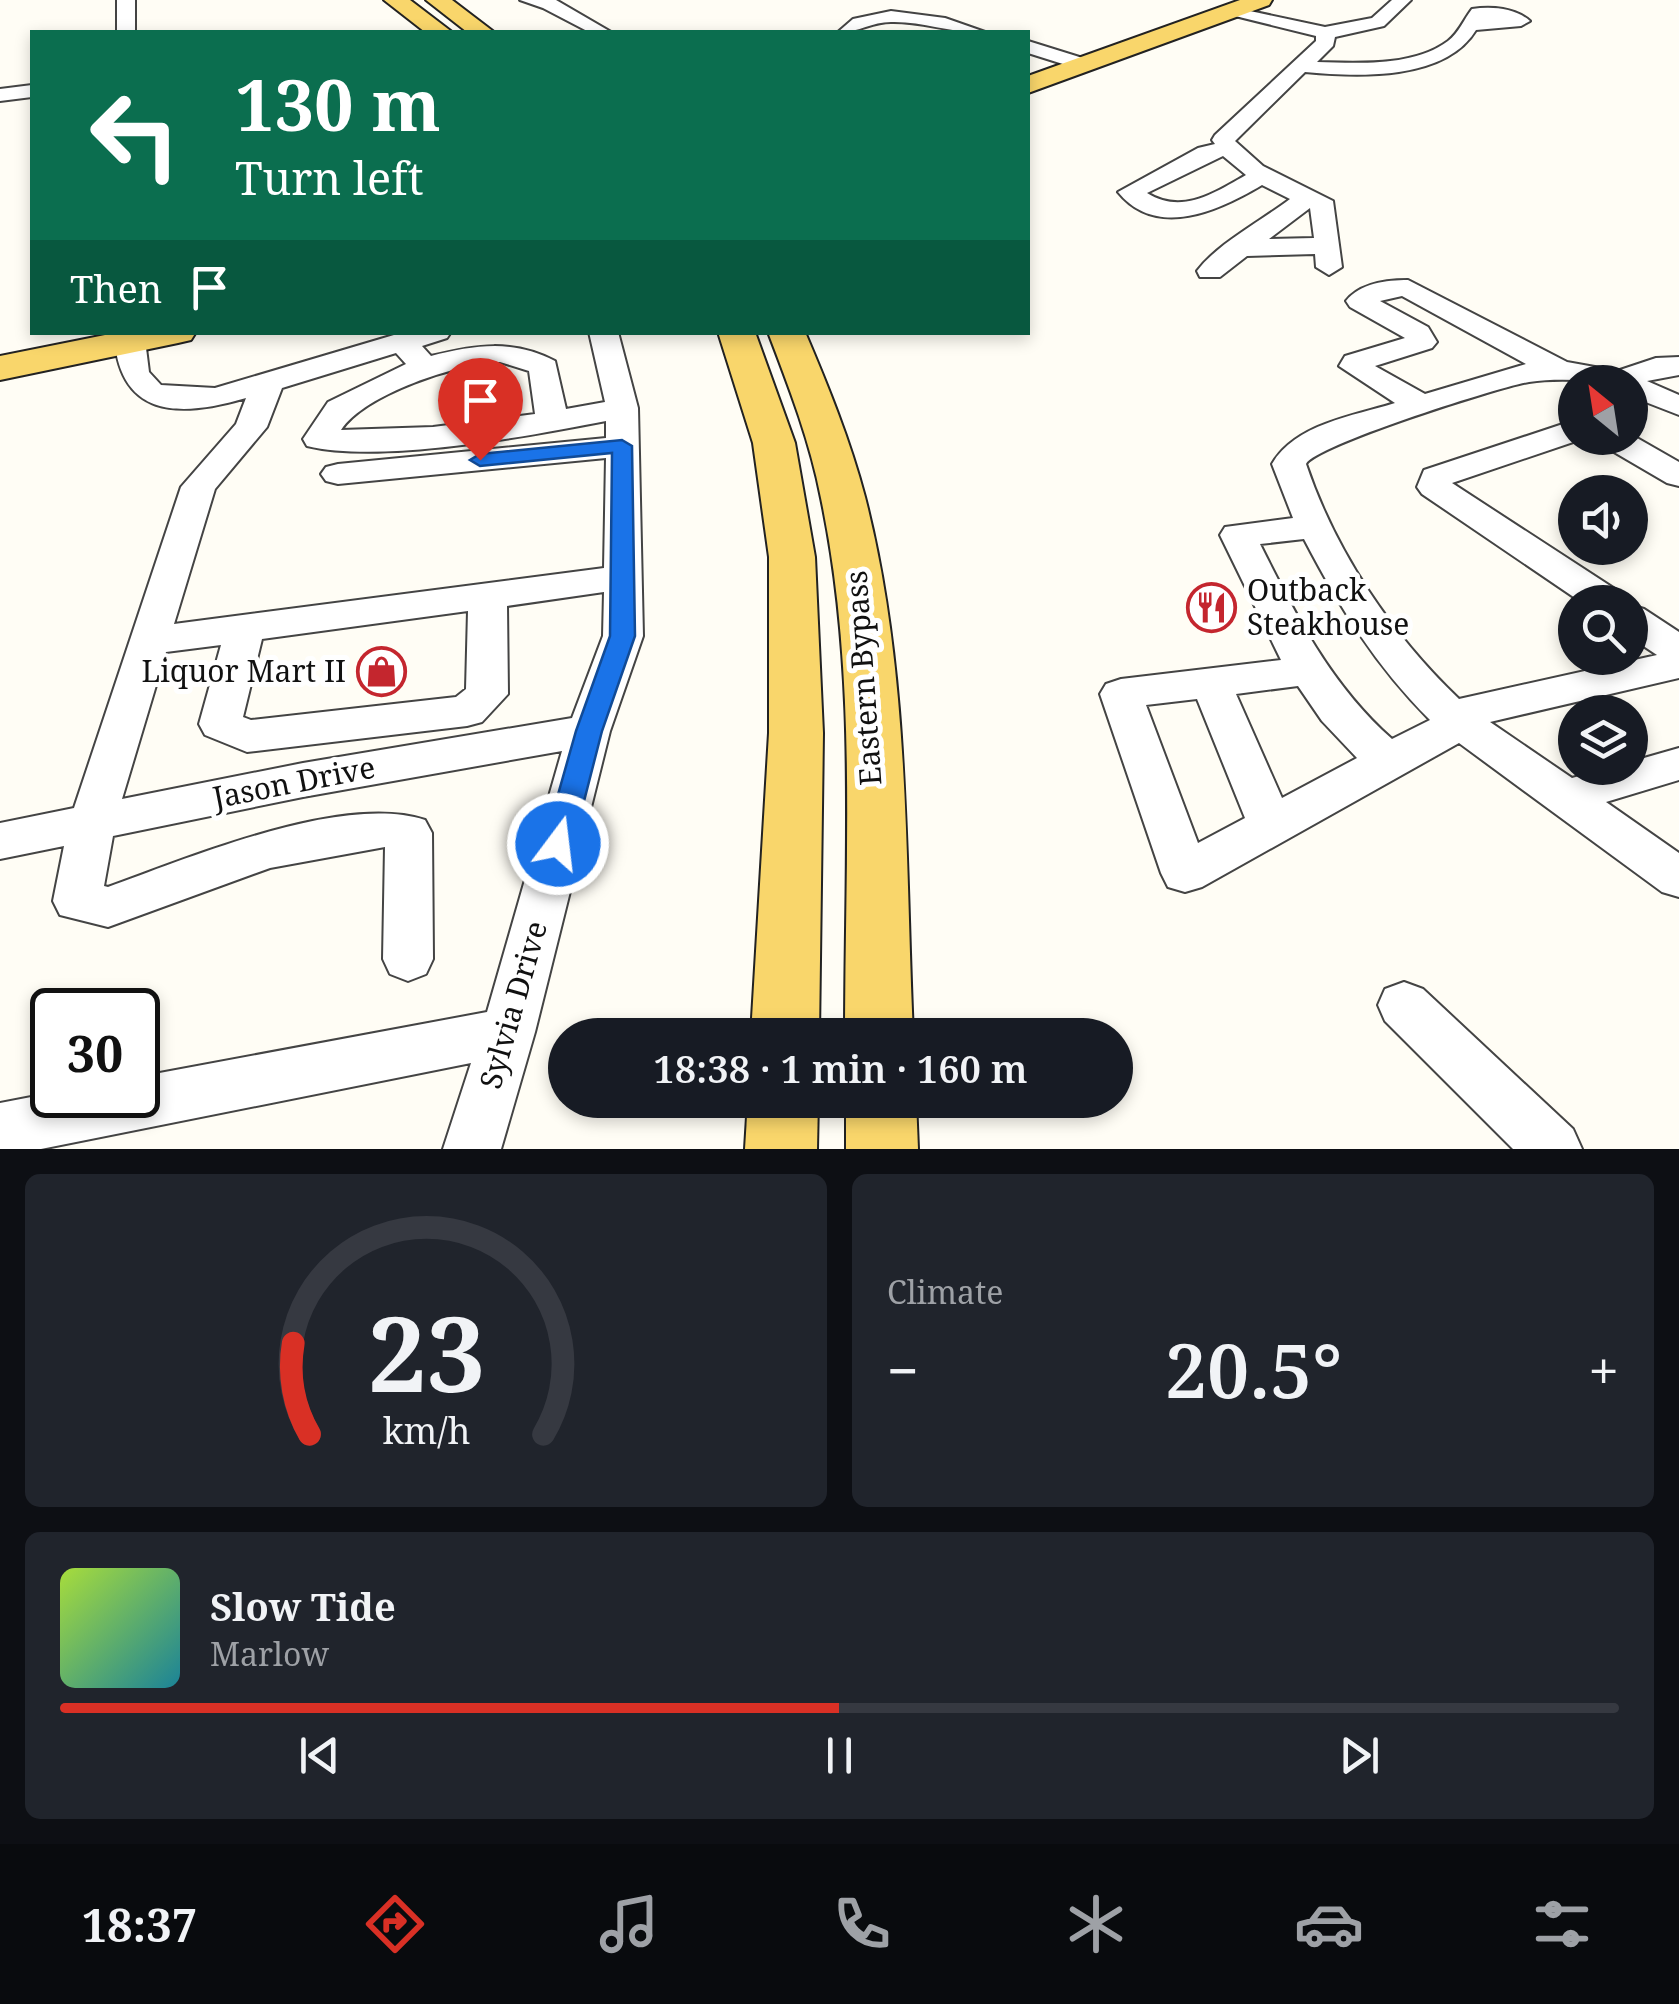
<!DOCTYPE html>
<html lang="en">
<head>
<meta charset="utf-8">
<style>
  :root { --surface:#171b24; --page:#20242c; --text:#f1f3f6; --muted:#9ea1a6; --line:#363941; --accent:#d93025 }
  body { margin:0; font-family:"Noto Serif",serif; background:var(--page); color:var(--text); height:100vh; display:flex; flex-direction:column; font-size:38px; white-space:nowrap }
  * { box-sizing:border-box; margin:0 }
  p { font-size:32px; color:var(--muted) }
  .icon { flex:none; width:55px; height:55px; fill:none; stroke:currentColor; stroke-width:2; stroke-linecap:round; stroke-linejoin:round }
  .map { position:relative; height:1149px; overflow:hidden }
  .side { display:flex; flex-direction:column; gap:25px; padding:25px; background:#0d0f14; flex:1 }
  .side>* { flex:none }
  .hud { position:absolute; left:30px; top:30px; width:1000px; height:305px; border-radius:0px; box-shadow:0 5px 15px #0003; background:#0b6e4f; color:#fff; overflow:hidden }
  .needle { width:65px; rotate:330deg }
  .tools { position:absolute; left:1558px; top:365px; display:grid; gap:20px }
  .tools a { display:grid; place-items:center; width:90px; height:90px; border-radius:50%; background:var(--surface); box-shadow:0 5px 15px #0003; font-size:50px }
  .speed { position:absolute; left:30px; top:988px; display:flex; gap:20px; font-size:50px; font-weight:700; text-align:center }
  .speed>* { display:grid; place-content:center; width:130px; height:130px; border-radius:50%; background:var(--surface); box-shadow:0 5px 15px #0003; line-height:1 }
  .speed .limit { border:5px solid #111; border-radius:15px; background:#fff; color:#111 }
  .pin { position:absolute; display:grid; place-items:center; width:85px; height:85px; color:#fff; margin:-102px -42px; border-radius:50% 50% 50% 0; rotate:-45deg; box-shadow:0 0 10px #0007 }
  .pin .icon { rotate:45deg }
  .me { position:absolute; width:110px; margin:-55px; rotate:15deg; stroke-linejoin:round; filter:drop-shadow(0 0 8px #0008) }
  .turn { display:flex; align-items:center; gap:35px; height:210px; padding:0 40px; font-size:45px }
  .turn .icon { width:130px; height:130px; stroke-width:2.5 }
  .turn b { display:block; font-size:70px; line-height:85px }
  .then { display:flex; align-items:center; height:95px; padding:0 40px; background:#0003; gap:20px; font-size:38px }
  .big { font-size:75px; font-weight:600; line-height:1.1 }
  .side .tile { flex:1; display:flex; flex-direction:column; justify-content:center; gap:15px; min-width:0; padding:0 35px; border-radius:15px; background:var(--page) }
  .side .dial { align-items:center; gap:0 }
  .dial svg { height:260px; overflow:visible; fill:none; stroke:var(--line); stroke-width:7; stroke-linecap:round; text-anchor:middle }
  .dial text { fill:var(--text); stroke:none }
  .song { display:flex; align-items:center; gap:30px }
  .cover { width:120px; height:120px; border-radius:15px; background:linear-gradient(135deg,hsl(80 70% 55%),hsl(190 70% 35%)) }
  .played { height:10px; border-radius:5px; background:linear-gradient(90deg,var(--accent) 50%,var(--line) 50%) }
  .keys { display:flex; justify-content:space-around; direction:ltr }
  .heat { display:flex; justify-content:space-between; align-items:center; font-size:55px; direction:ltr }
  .side .tiles { flex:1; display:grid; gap:25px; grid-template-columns:1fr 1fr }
  .tile:last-child { grid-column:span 2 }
  .trip { position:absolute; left:548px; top:1018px; width:585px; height:100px; border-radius:50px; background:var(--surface); box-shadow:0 5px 15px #0003; font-weight:600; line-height:100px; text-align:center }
  .tabs { display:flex; height:160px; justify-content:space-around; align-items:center; background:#090b0e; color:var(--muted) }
  .tabs .icon { width:70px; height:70px }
  .tabs .selected { color:var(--accent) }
  .tabs b { font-size:45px; color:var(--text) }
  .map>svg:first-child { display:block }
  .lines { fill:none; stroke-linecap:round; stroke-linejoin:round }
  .minor-casing { stroke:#444; stroke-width:4 }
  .major-casing { stroke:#222; stroke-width:4 }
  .minor { fill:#fff; fill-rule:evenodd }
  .major { fill:#f9d66b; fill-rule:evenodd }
  .route { fill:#1a73e8; stroke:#114b97; stroke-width:2.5 }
  .labels { text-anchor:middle; stroke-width:10; stroke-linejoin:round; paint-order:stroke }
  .poi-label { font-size:30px; fill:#111; stroke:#fff; text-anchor:start }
  .street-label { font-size:30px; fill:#111; stroke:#fff }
</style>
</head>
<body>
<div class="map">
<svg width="1679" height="1149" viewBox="0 0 1679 1149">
  <rect width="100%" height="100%" fill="#fffdf5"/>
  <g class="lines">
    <defs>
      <g id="minor">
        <rect x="117" y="0" width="18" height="32"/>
        <polygon points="520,0 556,0 611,32 589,32 543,8"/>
        <path d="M1392,0H1411L1384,26L1335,37L1333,46L1317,62C1358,63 1413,67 1448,41C1459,33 1464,19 1472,9C1492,6 1515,8 1530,21L1521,26L1476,30C1445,81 1358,77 1305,72L1235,141L1263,166L1333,201L1342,267L1329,275L1316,267L1315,254L1247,256L1220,277H1200L1197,271C1217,244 1261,221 1290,199L1262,185C1220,210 1157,240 1118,192L1198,148L1215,144L1212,140L1215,135L1316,41V36L1227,14V6L1325,27L1372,18ZM1223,156L1246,175C1214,193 1182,215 1147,193ZM1310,208L1314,238L1269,239Z"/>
        <path d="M891,11L945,18L985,32C953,34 923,21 891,22C871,22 858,33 838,32L853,19Z"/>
        <polygon points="1028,41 1089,60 1092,64 1082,70 1028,53"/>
        <polygon points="32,85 32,97 0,101 0,89"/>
        <path d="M1408,280L1567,362L1617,371L1656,358L1679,357V375L1647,381L1679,395V415L1630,396V382C1597,382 1562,377 1529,382C1499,387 1316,445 1306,464C1336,553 1392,635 1459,699L1657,655L1630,637V605L1644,609L1679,632V678L1490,722L1572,778L1609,768H1630V762L1679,748V780L1606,802L1679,853V897L1662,892L1459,743L1202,887L1185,892L1168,887L1161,873L1100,694L1106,684L1121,679L1281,660L1220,535L1225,527L1293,518L1272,464C1295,424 1353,416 1395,403L1339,366L1345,356L1405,338L1350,307L1346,301C1360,283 1386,280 1408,280ZM1402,296L1526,364L1425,394L1375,366L1432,348L1437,342L1428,327L1380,301ZM1304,539C1340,608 1375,665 1430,720L1392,739C1331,685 1296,616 1260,544ZM1298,686L1322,721L1357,758L1282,798L1236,694ZM1197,699L1245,818L1198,843L1146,705Z"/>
        <path d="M114,332H144L149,372L161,385L215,388L404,332H451L447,338L422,346L431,356C475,345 513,339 555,361L566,409L605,402L589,332H618L638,408L643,636L610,731L535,1032L501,1149H443L471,1063L41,1149H0V1103L52,1093L138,1095V1077L487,1012L562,751L303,797L113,836L104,886L108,887C189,858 342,793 425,820L432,833L433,959L426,974L408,981L390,974L383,959L385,847L270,868L108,927L60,915L53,901L64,846L0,859V823L74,808L181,487L236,424L246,398C178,418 118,418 114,332ZM396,353L406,364L328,402L303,439L307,446C382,464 529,436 606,421V438L338,464L326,467L321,474L326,481L338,484L606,458L604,568L174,624L215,489L267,427L282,388ZM500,362L529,371L535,414L433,427L341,430C365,394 458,363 500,362ZM604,592L603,636L572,718L303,763L122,799L166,652L221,645L199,724L205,735L247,752L467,726L482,722L508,694L507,606ZM468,611L466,689L456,697L251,720L243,717L262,639Z"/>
        <polygon points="1575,420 1575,438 1585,438 1452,483 1621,593 1626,602 1581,602 1422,494 1417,487 1424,470"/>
        <polygon points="1630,434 1679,462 1679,486 1667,483 1602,445 1598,438 1630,438"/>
        <polygon points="1404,982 1423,989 1573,1129 1582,1149 1513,1149 1385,1021 1378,1005 1385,989"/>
      </g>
      <g id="major">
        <polygon points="384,0 410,0 452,32 425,32"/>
        <polygon points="426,0 452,0 494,32 467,32"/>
        <polygon points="1240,0 1272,0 1269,5 1028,93 1028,76"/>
        <polygon points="120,332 196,332 191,340 178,343 0,380 0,356"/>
        <polygon points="718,332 755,332 795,443 815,557 823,733 819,1035 751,1035 769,733 769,557 753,443"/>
        <path d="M768,332H805C828,386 850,440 865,497C910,671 905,857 913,1035H845C845,857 858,674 821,498C810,441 789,387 768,332Z"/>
        <polygon points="748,1100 818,1100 817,1149 745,1149"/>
        <polygon points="846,1100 916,1100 918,1149 846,1149"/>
      </g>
    </defs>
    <use href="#minor" class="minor-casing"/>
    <use href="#major" class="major-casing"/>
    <use href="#minor" class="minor"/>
    <use href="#major" class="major"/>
  </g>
  <polygon class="route" points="622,440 632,446 635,636 602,731 573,844 569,852 558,855 548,852 544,844 576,731 610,636 612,453 480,466 470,460 480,454"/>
  <defs>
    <symbol id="restaurant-ring" viewBox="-11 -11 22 22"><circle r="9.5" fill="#fff" stroke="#c4262e" stroke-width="1.5"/><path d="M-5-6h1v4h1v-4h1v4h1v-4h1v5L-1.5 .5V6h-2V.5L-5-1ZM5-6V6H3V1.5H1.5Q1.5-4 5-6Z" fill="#c4262e"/></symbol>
    <symbol id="shop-ring" viewBox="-11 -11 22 22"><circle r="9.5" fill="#fff" stroke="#c4262e" stroke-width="1.5"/><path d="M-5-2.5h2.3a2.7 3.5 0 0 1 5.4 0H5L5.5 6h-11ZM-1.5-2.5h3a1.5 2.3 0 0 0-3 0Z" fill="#c4262e"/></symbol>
  </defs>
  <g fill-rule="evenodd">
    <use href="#restaurant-ring" x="1184" y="580" width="55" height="55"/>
    <use href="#shop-ring" x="354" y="644" width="55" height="55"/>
  </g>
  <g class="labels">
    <g class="poi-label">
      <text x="1247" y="601">Outback<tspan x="1247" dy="34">Steakhouse</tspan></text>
      <text x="346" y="682" text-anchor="end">Liquor Mart II</text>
    </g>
    <g class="street-label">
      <text transform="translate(864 678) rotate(-94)" y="10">Eastern Bypass</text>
      <text transform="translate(294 783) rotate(-11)" y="10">Jason Drive</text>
      <text transform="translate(514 1005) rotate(-74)" y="10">Sylvia Drive</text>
    </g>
  </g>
</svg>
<div class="tools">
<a><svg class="needle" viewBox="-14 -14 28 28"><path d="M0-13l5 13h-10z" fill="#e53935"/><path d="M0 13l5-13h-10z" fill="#9ea1a6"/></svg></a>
<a><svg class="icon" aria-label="sound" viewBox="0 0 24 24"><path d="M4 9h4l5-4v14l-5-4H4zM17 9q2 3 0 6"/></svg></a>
<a><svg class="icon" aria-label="search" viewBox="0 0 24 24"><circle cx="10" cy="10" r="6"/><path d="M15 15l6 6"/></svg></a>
<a><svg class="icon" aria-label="layers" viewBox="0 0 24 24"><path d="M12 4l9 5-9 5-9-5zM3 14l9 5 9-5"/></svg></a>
</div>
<div class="speed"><div class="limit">30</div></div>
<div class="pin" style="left:480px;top:460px;background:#d93025"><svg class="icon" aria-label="arrive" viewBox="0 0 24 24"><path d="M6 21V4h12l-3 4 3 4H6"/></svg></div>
<svg class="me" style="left:558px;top:844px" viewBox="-20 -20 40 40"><circle r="17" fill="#1a73e8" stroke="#fff" stroke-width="3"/><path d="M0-11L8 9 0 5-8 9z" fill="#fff"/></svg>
<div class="trip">18:38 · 1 min · 160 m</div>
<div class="hud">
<div class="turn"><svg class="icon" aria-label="left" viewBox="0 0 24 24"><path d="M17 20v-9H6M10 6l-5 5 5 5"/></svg><div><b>130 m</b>Turn left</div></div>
<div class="then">Then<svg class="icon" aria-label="arrive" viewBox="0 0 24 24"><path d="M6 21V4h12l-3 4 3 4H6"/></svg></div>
</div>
</div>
<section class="side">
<div class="tiles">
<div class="tile dial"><svg viewBox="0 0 100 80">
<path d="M14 69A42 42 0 1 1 86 69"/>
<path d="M14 69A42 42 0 0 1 9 41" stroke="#d93025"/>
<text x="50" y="56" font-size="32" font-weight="700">23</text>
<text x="50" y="72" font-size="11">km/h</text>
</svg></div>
<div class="tile"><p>Climate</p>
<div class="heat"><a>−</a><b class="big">20.5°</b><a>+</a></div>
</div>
<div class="tile">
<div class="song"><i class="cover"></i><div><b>Slow Tide</b><p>Marlow</p></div></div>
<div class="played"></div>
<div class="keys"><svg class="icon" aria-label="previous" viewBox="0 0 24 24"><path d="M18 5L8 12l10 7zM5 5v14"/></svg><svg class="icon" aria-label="pause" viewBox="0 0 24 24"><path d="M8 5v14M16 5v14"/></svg><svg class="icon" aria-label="next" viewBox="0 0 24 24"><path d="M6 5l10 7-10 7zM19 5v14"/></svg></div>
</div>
</div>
</section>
<nav class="tabs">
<b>18:37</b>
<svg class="icon selected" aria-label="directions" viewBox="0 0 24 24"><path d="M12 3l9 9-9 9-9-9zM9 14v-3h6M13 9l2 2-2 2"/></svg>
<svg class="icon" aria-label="music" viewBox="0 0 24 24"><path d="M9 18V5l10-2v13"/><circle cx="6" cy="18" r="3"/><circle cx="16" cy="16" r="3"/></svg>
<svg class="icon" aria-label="phone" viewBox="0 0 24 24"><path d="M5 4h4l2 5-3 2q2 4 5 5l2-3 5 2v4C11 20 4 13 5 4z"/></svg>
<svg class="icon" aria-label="climate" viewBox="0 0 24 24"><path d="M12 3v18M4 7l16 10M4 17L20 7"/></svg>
<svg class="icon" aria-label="car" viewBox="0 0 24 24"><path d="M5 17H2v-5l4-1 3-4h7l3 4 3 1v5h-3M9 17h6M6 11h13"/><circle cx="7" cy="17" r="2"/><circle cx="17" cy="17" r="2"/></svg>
<svg class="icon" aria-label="filters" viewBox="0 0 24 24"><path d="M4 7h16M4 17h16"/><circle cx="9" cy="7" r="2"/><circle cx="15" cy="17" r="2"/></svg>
</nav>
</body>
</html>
